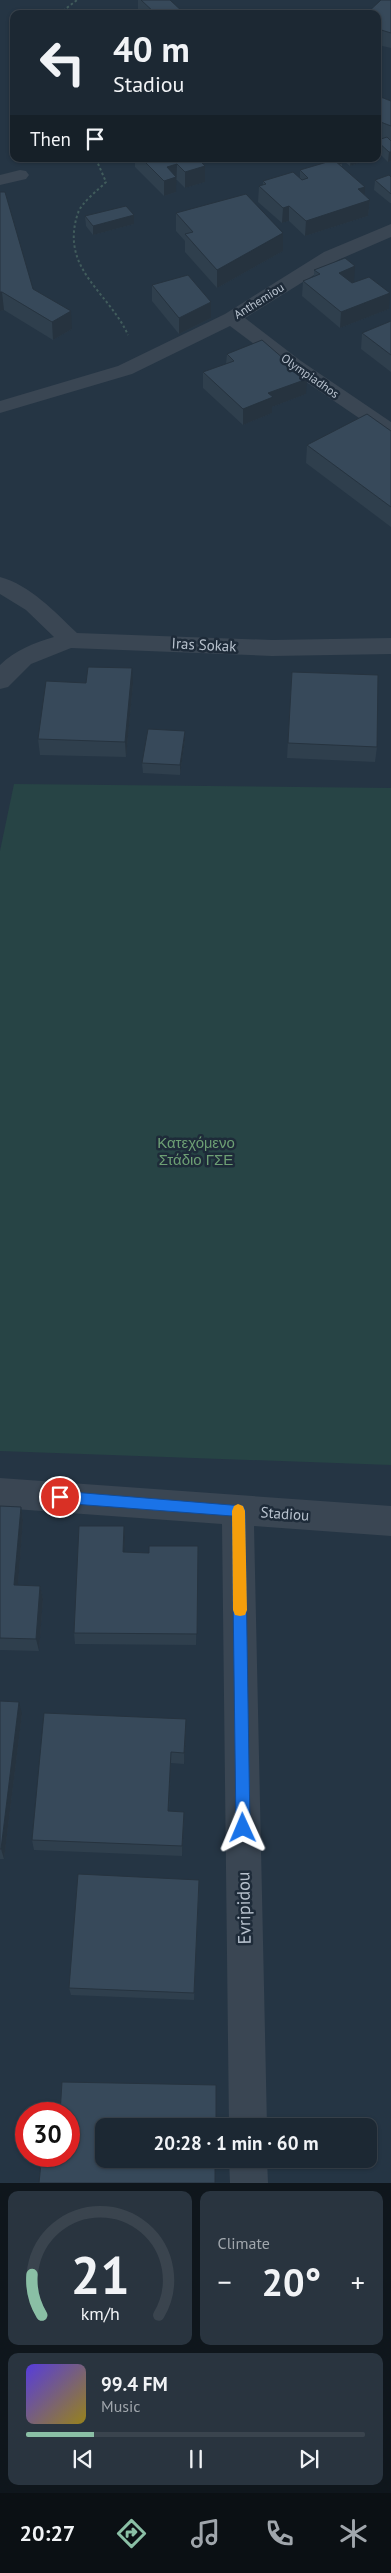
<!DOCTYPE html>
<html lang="en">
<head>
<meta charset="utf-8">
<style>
  :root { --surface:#1c2833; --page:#29343f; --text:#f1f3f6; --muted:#a0a6ac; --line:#3a444e; --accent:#8abfa5 }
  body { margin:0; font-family:"PT Sans",sans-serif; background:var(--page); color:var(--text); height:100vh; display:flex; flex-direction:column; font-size:19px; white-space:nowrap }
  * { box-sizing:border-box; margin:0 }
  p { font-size:16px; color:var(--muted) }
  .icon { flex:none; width:28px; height:28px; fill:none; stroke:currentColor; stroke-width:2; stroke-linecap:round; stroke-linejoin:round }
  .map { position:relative; height:2183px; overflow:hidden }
  .panel { display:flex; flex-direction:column; gap:8px; padding:8px; background:#0f161c; flex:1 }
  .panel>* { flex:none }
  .banner { position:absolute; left:10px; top:10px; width:371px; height:152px; border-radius:10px; box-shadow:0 1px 4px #0004,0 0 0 1px var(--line); background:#1c2833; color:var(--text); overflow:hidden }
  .speed { position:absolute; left:15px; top:2102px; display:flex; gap:10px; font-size:25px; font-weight:700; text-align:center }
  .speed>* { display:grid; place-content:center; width:65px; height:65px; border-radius:50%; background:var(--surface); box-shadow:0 1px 4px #0004,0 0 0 1px var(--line); line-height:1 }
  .speed .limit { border:8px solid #d22; background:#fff; color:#111 }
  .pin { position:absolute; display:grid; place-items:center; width:42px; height:42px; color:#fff; margin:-21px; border:2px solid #fff; border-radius:50%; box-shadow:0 1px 5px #0007 }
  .me { position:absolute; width:55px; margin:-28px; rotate:359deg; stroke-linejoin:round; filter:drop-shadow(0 0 4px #0008) }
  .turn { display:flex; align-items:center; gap:18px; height:105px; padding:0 20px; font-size:22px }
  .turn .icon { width:65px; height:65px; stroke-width:2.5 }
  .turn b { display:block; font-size:35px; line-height:42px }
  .then { display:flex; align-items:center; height:48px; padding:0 20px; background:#0003; gap:10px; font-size:19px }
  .big { font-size:38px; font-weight:800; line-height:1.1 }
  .panel .widget { flex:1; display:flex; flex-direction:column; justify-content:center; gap:8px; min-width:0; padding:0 18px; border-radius:10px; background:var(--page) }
  .panel .dial { align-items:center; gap:0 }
  .dial svg { height:130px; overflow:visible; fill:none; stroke:var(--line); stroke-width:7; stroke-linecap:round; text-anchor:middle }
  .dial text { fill:var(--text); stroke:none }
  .song { display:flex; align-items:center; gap:15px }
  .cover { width:60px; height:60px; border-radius:8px; background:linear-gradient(135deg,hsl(250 70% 55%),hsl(50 70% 35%)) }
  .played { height:5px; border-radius:2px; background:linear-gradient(90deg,var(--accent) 20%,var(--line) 20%) }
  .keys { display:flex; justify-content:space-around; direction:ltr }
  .heat { display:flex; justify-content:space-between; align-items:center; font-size:28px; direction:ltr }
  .panel .tiles { flex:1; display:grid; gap:8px; grid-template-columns:1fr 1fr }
  .widget:last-child { grid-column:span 2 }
  .trip { position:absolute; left:95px; top:2118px; width:282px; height:50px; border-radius:10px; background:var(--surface); box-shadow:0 1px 4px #0004,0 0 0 1px var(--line); font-weight:800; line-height:50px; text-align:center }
  .dock { display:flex; height:80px; justify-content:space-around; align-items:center; background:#0b1014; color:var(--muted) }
  .dock .icon { width:35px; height:35px }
  .dock .active { color:var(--accent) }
  .dock b { font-size:22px; color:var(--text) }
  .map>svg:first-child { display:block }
  .green { fill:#274445 }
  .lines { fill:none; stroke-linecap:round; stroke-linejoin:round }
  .path { stroke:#415c5c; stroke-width:2; stroke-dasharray:2.5 2.5; stroke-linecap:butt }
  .minor { fill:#3a4653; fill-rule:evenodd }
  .wall { fill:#2f3f4d }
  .shaded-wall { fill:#26333f }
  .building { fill:#37495a; stroke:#26333f }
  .route { fill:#1a73e8; stroke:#114b97 }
  .slow { fill:#f59e0b }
  .labels { text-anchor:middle; stroke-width:5; stroke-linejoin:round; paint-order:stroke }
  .far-street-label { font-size:12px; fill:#b7c1cd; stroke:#1e2b39 }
  .street-label { font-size:15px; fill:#b7c1cd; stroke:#1e2b39 }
  .park-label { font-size:15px; fill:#6d9f74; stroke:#1e2b39 }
  .near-street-label { font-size:18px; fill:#b7c1cd; stroke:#1e2b39 }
</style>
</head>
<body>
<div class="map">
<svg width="391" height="2183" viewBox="0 0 391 2183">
  <rect width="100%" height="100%" fill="#253544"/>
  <polygon class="green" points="14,784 391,788 391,1465 0,1451 0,851"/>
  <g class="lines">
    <g class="path">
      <polyline points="59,14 77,0"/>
      <path d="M96,159L106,182C98,190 81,203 78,213C59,269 109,292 128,335"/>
    </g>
    <g class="minor">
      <polygon points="20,170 26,171 29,175 26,179 0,185 0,175"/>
      <polygon points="391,224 391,237 338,260 245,318 301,361 391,422 391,437 384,435 287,369 230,326 132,374 0,413 0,401 118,366 225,314 324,252"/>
      <path d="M0,577C30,585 55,612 77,633L272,640L391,638V654L272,656L71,648L31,664L8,687L0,689V665C15,650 34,643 54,637L26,610L0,594Z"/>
      <polygon points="0,1478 391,1506 391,1536 254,1526 267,2126 229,2126 222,1524 0,1508"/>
      <polygon points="229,2159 267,2159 268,2183 230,2183"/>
    </g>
  </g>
  <g class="wall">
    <polygon points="138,0 170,0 185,14 140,14 138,12"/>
    <polygon points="391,0 391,48 378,45 378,14"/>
    <polygon points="378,96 391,101 391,161 388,162 378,152 378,140 382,138 378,137"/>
    <polygon points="135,159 198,159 205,166 205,182 185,188 177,180 176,180 176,192 164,196 135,167"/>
    <polygon points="325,159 337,159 342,163 342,167 365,195 370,200 368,216 305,236 289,221 282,223 258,202 259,186 263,185 263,181 300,178 300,170 325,163"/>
    <polygon points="341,159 364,159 364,161 350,166"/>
    <polygon points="391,177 391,203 390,203 374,190 375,180"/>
    <polygon points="0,192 33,289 72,329 53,340 4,310 0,311"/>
    <polygon points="176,213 283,251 217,288 185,252 185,241 176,231"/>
    <polygon points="134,215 134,224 93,235 86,226 85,216"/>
    <polygon points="314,270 354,282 352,283 389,309 340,328 302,296 303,281 314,277"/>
    <polygon points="152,285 211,318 179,334 152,301"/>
    <polygon points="391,321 391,372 361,349 362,333"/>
    <polygon points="227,354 306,394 272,407 272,413 243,425 203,388 203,372 226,364"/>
    <polygon points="391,431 391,527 306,463 307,445"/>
    <polygon points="292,672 377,747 375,762 287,758"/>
    <polygon points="86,683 133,684 126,757 40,755 38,739"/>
    <polygon points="185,740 180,775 143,773 142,763"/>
    <polygon points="0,1506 21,1507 23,1520 18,1585 40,1586 43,1599 39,1651 0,1650"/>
    <polygon points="124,1526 125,1537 124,1552 149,1553 198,1546 196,1645 75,1644 74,1633"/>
    <polygon points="0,1701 22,1714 4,1859 0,1859"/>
    <polygon points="186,1731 184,1764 171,1763 169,1811 184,1822 182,1856 34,1850 32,1840"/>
    <polygon points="199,1888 194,2000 71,1995 69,1988"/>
  </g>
  <g class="shaded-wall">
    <polygon points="389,152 391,152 391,161 388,162"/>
    <polygon points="351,159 364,159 364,161 350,166"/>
    <polygon points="177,164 176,192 164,196 164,181 167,167"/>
    <polygon points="205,166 205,182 185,188 185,172"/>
    <polygon points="365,187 364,202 370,200 368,216 305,236 306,221 358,189"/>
    <polygon points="289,206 289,221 282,223 283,208"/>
    <polygon points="134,215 134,224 93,235 93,226"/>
    <polygon points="283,233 283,251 217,288 217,270"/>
    <polygon points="355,266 354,282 338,289 339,273"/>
    <polygon points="0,292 2,292 4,310 0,311"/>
    <polygon points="390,293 389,309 340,328 341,312"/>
    <polygon points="211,302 211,318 179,334 179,318"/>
    <polygon points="71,311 72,329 53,340 52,322"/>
    <polygon points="307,379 306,394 272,407 272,413 243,425 243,409 268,393"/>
    <polygon points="132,668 133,684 126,757 125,742"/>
    <polygon points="185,731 185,740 180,775 180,765"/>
    <polygon points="21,1507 23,1520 17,1598 14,1585"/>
    <polygon points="124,1526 125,1537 124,1563 123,1552"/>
    <polygon points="40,1586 43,1599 39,1651 36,1639"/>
    <polygon points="19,1702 22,1714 4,1859 1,1849"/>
    <polygon points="186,1719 186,1731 184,1764 184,1753"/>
    <polygon points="171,1752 171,1763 168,1822 168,1811"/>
    <polygon points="184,1812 184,1822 182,1856 182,1846"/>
  </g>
  <g class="building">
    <polygon points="141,0 170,0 185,14 156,14"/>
    <polygon points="381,0 391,0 391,33 378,29 378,14 366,14"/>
    <polygon points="378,96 391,101 391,126 378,121 381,119 378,116"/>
    <polygon points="387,137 391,141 391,152 389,152 378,142 378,140"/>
    <polygon points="142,159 198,159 205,166 185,172 177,164 167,167 176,177 164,181"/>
    <polygon points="328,159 337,159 342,163 338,164 334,160 331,161"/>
    <polygon points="334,160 365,187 358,189 370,200 306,221 289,206 283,208 259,186 266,184 263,181 293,172 302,180 308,178 300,170"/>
    <polygon points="389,175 391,177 391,194 375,180"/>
    <polygon points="0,192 5,192 33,289 71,311 52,322 2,292 0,292"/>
    <polygon points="246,194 283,233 217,270 185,234 193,232 176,213"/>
    <polygon points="126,206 134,215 93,226 85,216"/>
    <polygon points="345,258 355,266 339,273 352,283 369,277 390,293 341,312 303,281 320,274 314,270"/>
    <polygon points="188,275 211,302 179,318 152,285"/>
    <polygon points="391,321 391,355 362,333"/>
    <polygon points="262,340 307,379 268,393 273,397 243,409 203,372 234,361 227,354"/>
    <polygon points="367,414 391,431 391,507 307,445"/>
    <polygon points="88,667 132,668 125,742 38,739 46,681 86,683"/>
    <polygon points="292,672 378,675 377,747 288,743"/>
    <polygon points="148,729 185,731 180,765 142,763"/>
    <polygon points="0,1506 21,1507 14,1585 40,1586 36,1639 0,1638"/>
    <polygon points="79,1526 124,1526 123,1552 149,1553 149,1546 198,1546 197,1634 74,1633"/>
    <polygon points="0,1701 19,1702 1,1849 0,1849"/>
    <polygon points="44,1713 186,1719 184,1753 171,1752 168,1811 184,1812 182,1846 32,1840"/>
    <polygon points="78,1874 199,1880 194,1993 69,1988"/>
    <polygon points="62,2082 216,2085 216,2126 104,2126 104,2159 215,2159 215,2183 39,2183 41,2163 57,2164 58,2156 69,2156 69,2114 60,2114"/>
  </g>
  <polygon class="route" points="60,1491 243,1506 245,1510 250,1828 248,1833 243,1835 238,1833 236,1828 232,1516 60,1503 55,1502 53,1497 55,1493"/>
  <polygon class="slow" points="238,1504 243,1506 245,1511 247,1610 245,1615 240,1616 235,1615 233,1610 232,1511 234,1506"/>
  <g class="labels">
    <g class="far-street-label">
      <text transform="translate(259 301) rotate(-32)" y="4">Anthemiou</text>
      <text transform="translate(310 376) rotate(35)" y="4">Olympiadhos</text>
    </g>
    <g class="street-label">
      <text transform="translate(204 645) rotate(3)" y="5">Iras Sokak</text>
      <text transform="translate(285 1514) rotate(4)" y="5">Stadiou</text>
    </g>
    <g class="park-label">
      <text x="196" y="1148">Κατεχόμενο<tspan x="196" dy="17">Στάδιο ΓΣΕ</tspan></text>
    </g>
    <g class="near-street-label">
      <text transform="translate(244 1908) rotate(-91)" y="6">Evripidou</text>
    </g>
  </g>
</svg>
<div class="speed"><div class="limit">30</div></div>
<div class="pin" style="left:60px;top:1497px;background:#d93025"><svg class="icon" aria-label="arrive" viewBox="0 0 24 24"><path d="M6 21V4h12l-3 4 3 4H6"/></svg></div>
<svg class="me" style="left:243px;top:1828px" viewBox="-20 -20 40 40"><path d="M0-17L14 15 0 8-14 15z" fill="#1a73e8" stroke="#fff" stroke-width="4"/></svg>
<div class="trip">20:28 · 1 min · 60 m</div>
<div class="banner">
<div class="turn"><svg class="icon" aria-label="left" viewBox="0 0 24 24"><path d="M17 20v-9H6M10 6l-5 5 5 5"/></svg><div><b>40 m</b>Stadiou</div></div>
<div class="then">Then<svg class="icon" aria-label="arrive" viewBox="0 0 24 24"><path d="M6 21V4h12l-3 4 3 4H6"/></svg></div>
</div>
</div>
<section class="panel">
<div class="tiles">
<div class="widget dial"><svg viewBox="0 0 100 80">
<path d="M14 69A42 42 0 1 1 86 69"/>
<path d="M14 69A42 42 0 0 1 8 44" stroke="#8abfa5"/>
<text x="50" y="56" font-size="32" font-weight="700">21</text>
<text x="50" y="72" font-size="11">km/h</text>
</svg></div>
<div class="widget"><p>Climate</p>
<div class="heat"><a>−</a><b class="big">20°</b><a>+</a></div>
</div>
<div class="widget">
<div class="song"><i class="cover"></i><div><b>99.4 FM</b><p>Music</p></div></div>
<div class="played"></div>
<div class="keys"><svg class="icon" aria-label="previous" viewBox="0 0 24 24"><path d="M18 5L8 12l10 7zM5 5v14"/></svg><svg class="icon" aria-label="pause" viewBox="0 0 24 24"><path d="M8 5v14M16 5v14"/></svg><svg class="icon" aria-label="next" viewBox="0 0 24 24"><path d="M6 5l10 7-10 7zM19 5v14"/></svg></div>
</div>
</div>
</section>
<nav class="dock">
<b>20:27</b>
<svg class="icon active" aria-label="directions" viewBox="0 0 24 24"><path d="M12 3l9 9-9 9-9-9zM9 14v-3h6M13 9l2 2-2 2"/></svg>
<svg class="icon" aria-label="music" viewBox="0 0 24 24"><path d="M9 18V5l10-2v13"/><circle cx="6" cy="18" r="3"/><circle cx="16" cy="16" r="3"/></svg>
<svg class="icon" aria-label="phone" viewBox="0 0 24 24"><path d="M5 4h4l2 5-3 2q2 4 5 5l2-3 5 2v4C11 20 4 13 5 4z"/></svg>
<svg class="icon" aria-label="climate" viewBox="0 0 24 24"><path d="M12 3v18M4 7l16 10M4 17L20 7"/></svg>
</nav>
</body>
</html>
